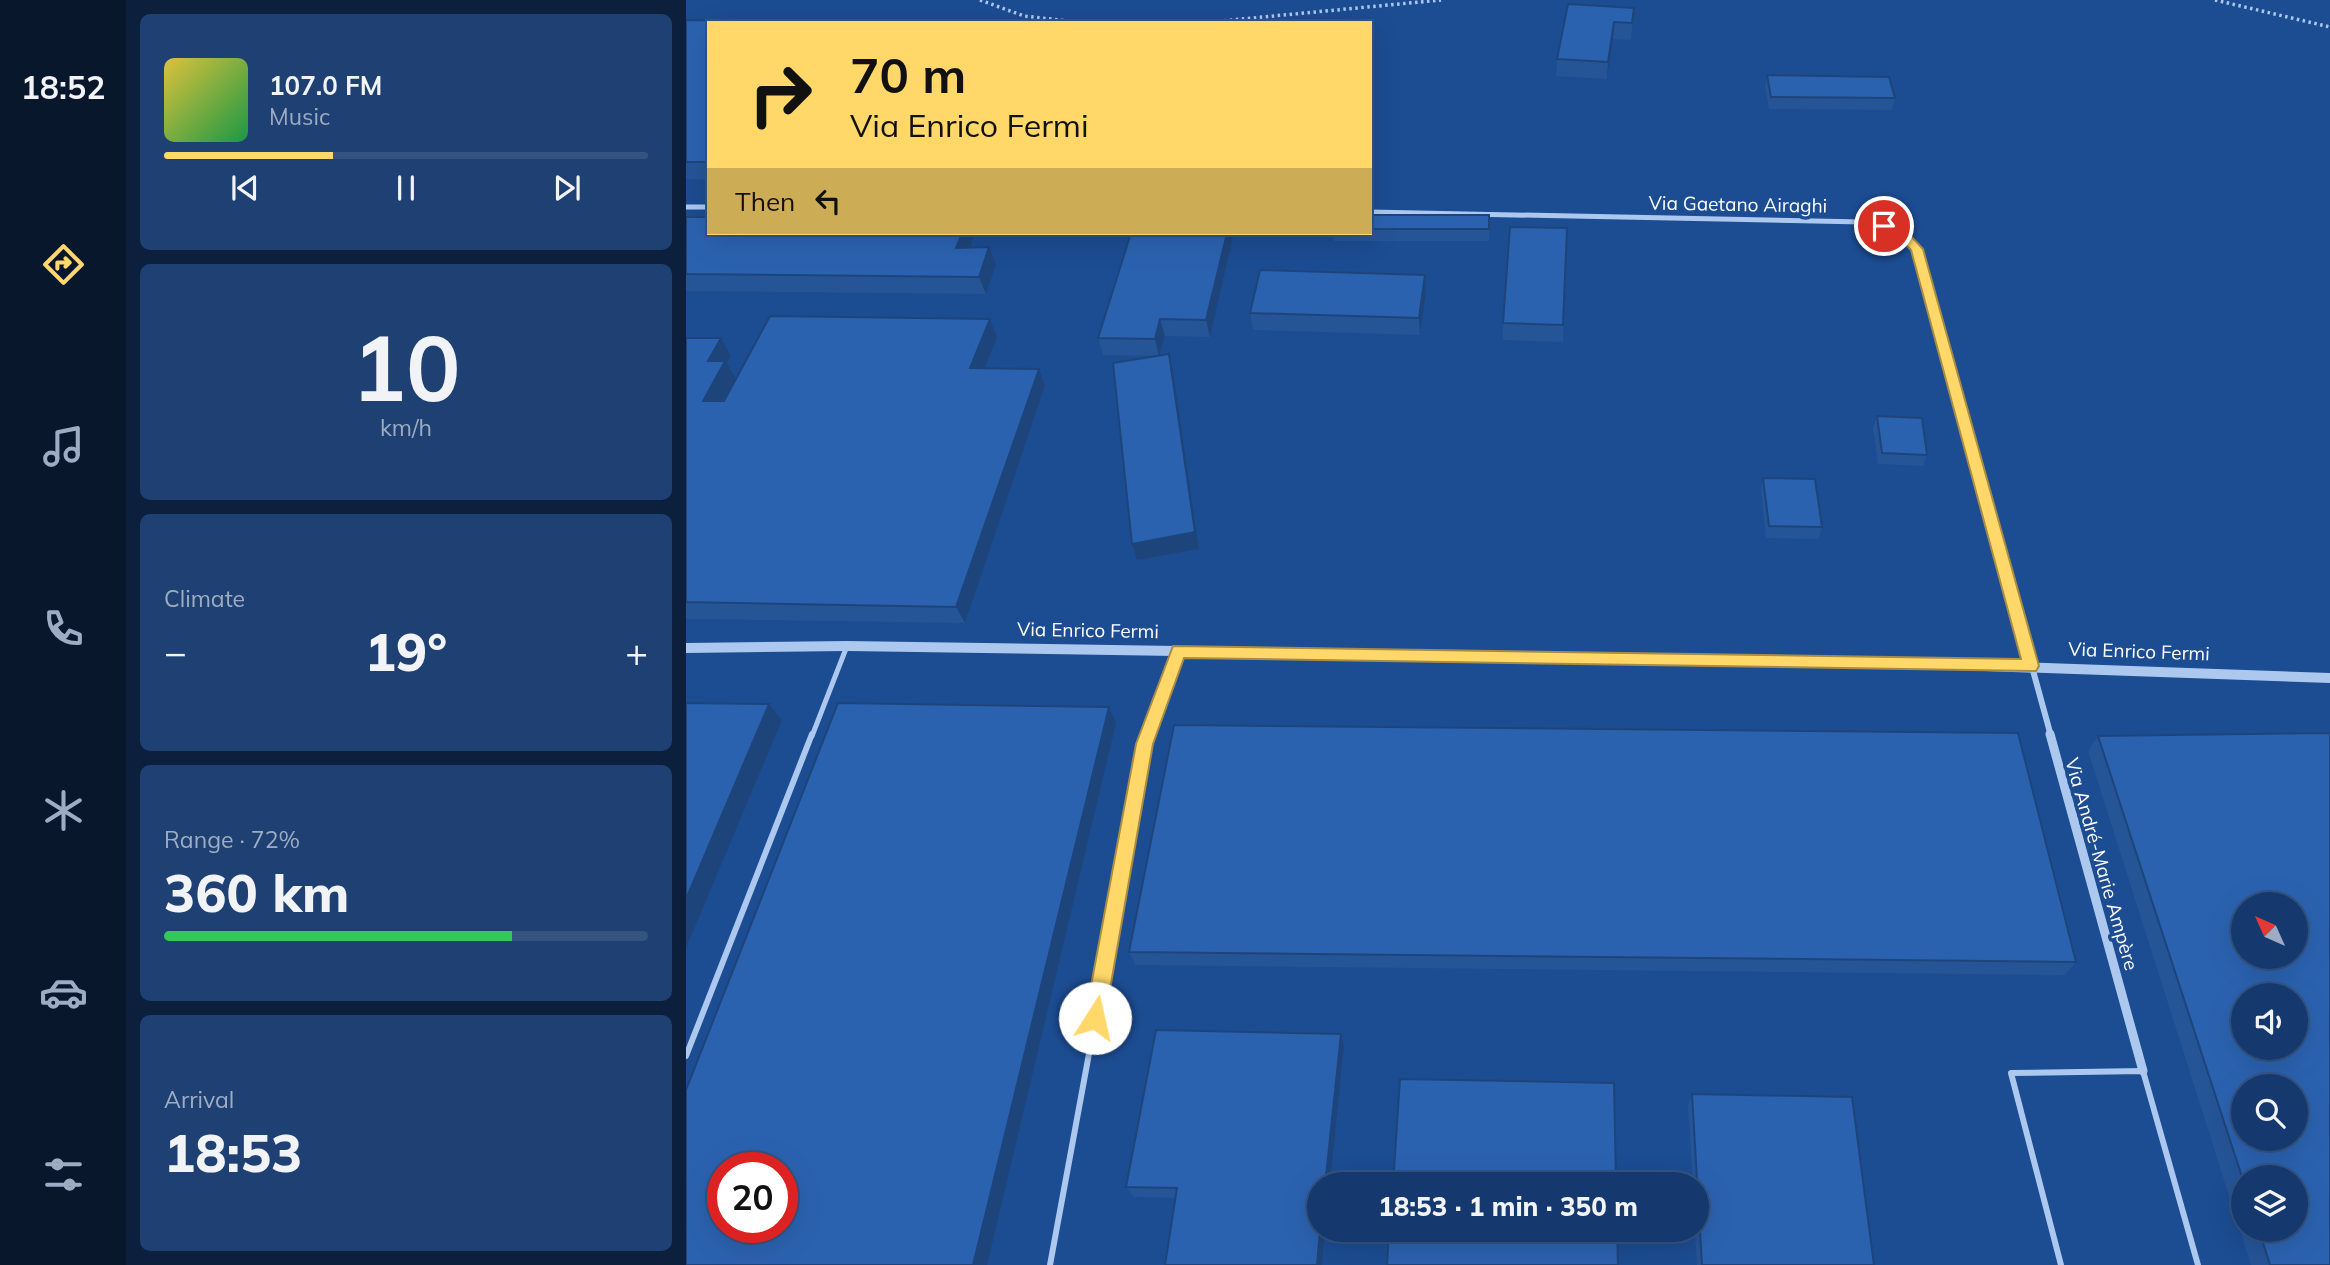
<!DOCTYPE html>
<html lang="en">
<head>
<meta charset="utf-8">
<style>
  :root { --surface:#15396e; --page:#1e4073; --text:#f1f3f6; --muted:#9dacc2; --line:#345381; --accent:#ffd869 }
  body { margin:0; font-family:Mulish,sans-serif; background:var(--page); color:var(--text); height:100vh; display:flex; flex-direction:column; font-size:26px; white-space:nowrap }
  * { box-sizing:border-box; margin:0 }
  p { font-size:23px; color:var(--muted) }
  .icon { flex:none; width:38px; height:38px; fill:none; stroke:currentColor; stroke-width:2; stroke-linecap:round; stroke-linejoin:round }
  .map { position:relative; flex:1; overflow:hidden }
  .details { display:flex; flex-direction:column; gap:14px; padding:14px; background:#0c1f3c; width:560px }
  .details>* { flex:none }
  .hud { position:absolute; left:21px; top:21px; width:665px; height:214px; border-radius:0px; box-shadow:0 7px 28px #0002,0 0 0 2px var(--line); background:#ffd869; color:#111; overflow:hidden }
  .needle { width:46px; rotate:315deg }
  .controls { position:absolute; left:1545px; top:892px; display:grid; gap:14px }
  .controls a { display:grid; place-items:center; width:77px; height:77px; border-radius:50%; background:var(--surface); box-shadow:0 7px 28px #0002,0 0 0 2px var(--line); font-size:35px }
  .speed { position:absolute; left:21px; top:1152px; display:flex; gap:14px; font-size:35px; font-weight:700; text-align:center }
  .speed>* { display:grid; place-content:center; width:91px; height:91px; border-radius:50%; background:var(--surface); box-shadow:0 7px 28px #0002,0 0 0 2px var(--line); line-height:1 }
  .speed .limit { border:10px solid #d22; background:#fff; color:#111 }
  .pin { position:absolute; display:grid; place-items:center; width:60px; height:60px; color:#fff; margin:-30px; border:4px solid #fff; border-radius:50%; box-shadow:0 2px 7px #0007 }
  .me { position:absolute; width:77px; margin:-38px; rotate:10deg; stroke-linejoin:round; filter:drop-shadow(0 0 5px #0008) }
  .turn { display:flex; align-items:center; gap:24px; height:147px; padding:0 28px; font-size:32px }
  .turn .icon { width:91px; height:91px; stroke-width:2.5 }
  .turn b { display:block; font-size:49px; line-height:60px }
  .then { display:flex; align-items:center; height:66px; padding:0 28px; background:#0003; gap:14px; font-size:26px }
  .big { font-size:52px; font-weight:800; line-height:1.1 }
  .details .widget { flex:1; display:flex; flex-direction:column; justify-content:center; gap:10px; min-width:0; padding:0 24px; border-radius:10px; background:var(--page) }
  .details .dial { align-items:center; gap:0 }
  .dial b { font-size:91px; line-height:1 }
  .song { display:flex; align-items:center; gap:21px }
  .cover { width:84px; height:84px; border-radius:10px; background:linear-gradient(135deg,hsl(50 70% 55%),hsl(140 70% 35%)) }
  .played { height:7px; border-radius:4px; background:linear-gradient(90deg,var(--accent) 35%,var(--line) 35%) }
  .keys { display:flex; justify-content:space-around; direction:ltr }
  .heat { display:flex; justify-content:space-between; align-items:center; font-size:38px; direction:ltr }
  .charge { height:10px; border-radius:5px; background:linear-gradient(90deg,#34c759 72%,var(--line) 0) }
  .trip { position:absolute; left:621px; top:1172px; width:402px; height:70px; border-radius:35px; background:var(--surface); box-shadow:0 7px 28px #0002,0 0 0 2px var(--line); font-weight:800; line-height:70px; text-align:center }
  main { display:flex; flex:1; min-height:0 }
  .tabs { display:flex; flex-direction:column; width:126px; justify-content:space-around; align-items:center; background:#08172c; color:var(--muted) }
  .tabs .icon { width:49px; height:49px }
  .tabs .on { color:var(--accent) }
  .tabs b { font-size:32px; color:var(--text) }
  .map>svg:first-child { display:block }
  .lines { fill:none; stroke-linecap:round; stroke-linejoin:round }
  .path { stroke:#acc8ef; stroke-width:3.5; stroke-dasharray:2.5 3.5; stroke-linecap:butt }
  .service-far1 { stroke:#acc8ef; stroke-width:5 }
  .service { stroke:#acc8ef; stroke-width:6 }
  .minor-far2 { stroke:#acc8ef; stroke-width:5 }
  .minor-far1 { stroke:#acc8ef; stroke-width:6 }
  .minor { stroke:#acc8ef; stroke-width:9 }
  .tertiary { fill:#acc8ef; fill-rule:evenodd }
  .wall { fill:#255497; fill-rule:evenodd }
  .shaded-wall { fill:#1e457b }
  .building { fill:#2b62b0; stroke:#1e457b; stroke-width:2; fill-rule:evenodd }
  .route { fill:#ffd869; stroke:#a68c44; stroke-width:2 }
  .labels { text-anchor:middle; stroke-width:7; stroke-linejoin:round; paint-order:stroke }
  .street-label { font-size:19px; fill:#fff; stroke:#1c4c92 }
</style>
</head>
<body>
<main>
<nav class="tabs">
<b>18:52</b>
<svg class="icon on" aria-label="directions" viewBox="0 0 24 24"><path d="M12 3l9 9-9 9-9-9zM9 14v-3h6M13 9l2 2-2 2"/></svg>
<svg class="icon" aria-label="music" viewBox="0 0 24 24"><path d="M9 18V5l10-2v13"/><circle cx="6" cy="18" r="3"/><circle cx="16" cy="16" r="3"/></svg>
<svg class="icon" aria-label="phone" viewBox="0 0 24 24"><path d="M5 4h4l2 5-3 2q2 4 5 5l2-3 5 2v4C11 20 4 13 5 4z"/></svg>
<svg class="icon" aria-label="climate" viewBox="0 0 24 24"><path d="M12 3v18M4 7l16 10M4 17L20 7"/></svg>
<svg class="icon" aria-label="car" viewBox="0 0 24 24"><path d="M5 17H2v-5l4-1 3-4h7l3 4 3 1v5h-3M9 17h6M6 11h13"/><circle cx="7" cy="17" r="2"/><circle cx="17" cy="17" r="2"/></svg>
<svg class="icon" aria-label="filters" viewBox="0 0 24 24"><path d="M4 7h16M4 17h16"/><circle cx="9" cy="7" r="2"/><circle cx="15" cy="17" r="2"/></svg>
</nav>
<section class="details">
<div class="widget">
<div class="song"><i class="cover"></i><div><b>107.0 FM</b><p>Music</p></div></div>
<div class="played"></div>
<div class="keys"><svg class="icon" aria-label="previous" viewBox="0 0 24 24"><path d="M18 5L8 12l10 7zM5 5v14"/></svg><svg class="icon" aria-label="pause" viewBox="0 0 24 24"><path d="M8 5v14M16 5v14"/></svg><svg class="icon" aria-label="next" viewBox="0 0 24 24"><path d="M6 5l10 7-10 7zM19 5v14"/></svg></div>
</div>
<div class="widget dial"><b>10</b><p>km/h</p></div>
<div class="widget"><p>Climate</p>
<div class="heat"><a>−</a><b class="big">19°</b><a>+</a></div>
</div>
<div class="widget"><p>Range · 72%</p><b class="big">360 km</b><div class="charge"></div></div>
<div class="widget"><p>Arrival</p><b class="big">18:53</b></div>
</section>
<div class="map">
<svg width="1644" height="1265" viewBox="0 0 1644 1265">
  <rect width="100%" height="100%" fill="#1c4c92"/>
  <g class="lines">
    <g class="path">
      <polyline points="294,0 338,16 400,23"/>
      <polyline points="1529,0 1644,27"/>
      <polyline points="514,23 755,0"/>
    </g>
    <g class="service-far1">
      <polyline points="126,736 161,646"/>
      <polyline points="462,736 492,651"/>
    </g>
    <g class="service">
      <polyline points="0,1056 126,734"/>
      <polyline points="364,1265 462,734"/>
      <polyline points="1375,1265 1325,1073 1457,1071 1512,1265"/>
    </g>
    <g class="minor-far2">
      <polyline points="0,207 23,207"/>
      <polyline points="684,212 1177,222 1206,231 1231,249 1251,323"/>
    </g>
    <polyline class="minor-far1" points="1251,321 1365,736"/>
    <polyline class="minor" points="1364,734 1457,1071"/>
    <polygon class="tertiary" points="161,641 1156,656 1644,673 1644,683 1156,666 161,651 0,653 0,643"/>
  </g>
  <g class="wall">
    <polygon points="948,8 945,40 927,39 921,79 870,76 871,59"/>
    <polygon points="0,20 140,22 141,23 23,23 23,180 0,179"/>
    <polygon points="1081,75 1209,98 1206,110 1083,109 1079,87"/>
    <polygon points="684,215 803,215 803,241 648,241 647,233 684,233"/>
    <polygon points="0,217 288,237 284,247 310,265 300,294 0,291"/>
    <polygon points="881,228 877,342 817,340 817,323"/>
    <polygon points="548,233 524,337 479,336 473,356 483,354 487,371 513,549 451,560 446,544 471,356 417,355 412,338"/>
    <polygon points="740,292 734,335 567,330 564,313"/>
    <polygon points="311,337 298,368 353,369 359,386 279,623 0,619 0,338 35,338 45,356 41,363 50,378"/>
    <polygon points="1191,416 1241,455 1237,466 1192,464 1187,428"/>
    <polygon points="1077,478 1136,527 1133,539 1080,538 1075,490"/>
    <path d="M1412,736L1644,1265H1565L1402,751ZM1558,1178L1610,1230H1558Z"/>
    <polygon points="443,952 1390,962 1379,975 450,965"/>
    <polygon points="655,1034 658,1046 644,1185 634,1185 634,1230 639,1230 636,1265 479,1265 490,1198 448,1197 440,1187"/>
    <polygon points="1006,1094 1188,1265 1011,1265 1009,1230 1012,1230 1012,1185 1007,1185 1002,1105"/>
  </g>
  <g class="shaded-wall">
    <polygon points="928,22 927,39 921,79 922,62"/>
    <polygon points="276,233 287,233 288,237 277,265 270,248"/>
    <polygon points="541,233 548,233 524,337 520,320"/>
    <polygon points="303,247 310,265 300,294 293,277"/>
    <polygon points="739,275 740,292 734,335 733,318"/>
    <polygon points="304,319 311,337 292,385 284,368"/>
    <polygon points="474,319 479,336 473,356 469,339"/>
    <polygon points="35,338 45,356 41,363 50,378 28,418 17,401 22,361"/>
    <polygon points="483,354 487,371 513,549 451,560 446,544"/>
    <polygon points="353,369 359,386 279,623 270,607"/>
    <polygon points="83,704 96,720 0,948 0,899"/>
    <polygon points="423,707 430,723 301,1265 287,1265"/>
    <polygon points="655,1034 658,1046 644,1185 639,1185"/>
    <polygon points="634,1230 639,1230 636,1265 631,1265"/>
  </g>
  <g class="building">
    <polygon points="882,4 948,8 946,23 928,22 922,62 871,59"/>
    <polygon points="0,20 140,22 139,23 23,23 23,162 0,162"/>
    <polygon points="1081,75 1203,77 1209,98 1085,97"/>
    <rect x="684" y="215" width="119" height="14"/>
    <polygon points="0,217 23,217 23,233 276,233 270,248 303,247 293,277 0,274"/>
    <polygon points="824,227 881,228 877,325 817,323"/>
    <polygon points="445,233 541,233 520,320 474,319 469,339 412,338"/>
    <polygon points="574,270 739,275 733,318 564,313"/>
    <polygon points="84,316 304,319 284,368 353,369 270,607 0,602 0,338 35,338 22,361 39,361 17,401 38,401"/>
    <polygon points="483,354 509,532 446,544 427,363"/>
    <polygon points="1191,416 1236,418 1241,455 1196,453"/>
    <polygon points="1077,478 1129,479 1136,527 1083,526"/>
    <polygon points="0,703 83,704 0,899"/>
    <path d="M152,703L423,707L287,1265H0V1090ZM37,1167H96V1227H37Z"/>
    <polygon points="488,725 1332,733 1390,962 443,952"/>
    <path d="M1644,733V1265H1584L1573,1230H1610V1178H1558V1183L1412,736ZM1558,905H1610V957H1558ZM1558,996H1610V1048H1558ZM1558,1087H1610V1139H1558Z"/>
    <polygon points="470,1030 655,1034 639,1185 634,1185 634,1230 631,1265 479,1265 491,1188 440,1187"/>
    <polygon points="714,1079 928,1083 930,1185 707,1185"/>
    <polygon points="1006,1094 1166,1097 1188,1265 1016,1265"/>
    <polygon points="703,1230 931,1230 932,1265 701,1265"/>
  </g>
  <polygon class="route" points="1198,223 1224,235 1237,249 1353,666 1350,671 498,658 467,744 419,1018 416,1025 409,1027 402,1025 399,1018 450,744 487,646 1335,659 1225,250 1216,241 1194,229 1192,226"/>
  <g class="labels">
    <g class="street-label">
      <text transform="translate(1052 204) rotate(1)" y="7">Via Gaetano Airaghi</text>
      <text transform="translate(402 630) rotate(1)" y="7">Via Enrico Fermi</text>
      <text transform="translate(1453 651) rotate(2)" y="7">Via Enrico Fermi</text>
      <text transform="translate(1416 864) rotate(74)" y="7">Via André-Marie Ampère</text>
    </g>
  </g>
</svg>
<div class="controls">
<a><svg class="needle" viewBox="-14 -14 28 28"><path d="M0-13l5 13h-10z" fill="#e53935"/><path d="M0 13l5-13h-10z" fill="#9dacc2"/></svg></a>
<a><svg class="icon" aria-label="sound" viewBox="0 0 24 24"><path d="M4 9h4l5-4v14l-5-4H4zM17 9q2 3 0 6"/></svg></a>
<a><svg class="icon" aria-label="search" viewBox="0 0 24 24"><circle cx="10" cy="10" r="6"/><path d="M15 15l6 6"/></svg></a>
<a><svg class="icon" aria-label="layers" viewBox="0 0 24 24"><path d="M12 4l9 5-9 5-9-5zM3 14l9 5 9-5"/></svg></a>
</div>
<div class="speed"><div class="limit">20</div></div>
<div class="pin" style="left:1198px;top:226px;background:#d93025"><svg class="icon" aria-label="arrive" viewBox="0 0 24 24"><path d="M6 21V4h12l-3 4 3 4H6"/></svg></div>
<svg class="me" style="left:409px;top:1018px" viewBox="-20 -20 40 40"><circle r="19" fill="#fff"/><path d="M0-13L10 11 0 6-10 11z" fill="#ffd869"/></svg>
<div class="trip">18:53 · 1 min · 350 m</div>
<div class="hud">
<div class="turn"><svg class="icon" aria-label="right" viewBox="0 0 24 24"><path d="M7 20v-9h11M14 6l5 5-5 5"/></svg><div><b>70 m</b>Via Enrico Fermi</div></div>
<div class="then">Then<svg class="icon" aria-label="left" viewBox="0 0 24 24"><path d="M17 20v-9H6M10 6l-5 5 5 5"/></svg></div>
</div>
</div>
</main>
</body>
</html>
